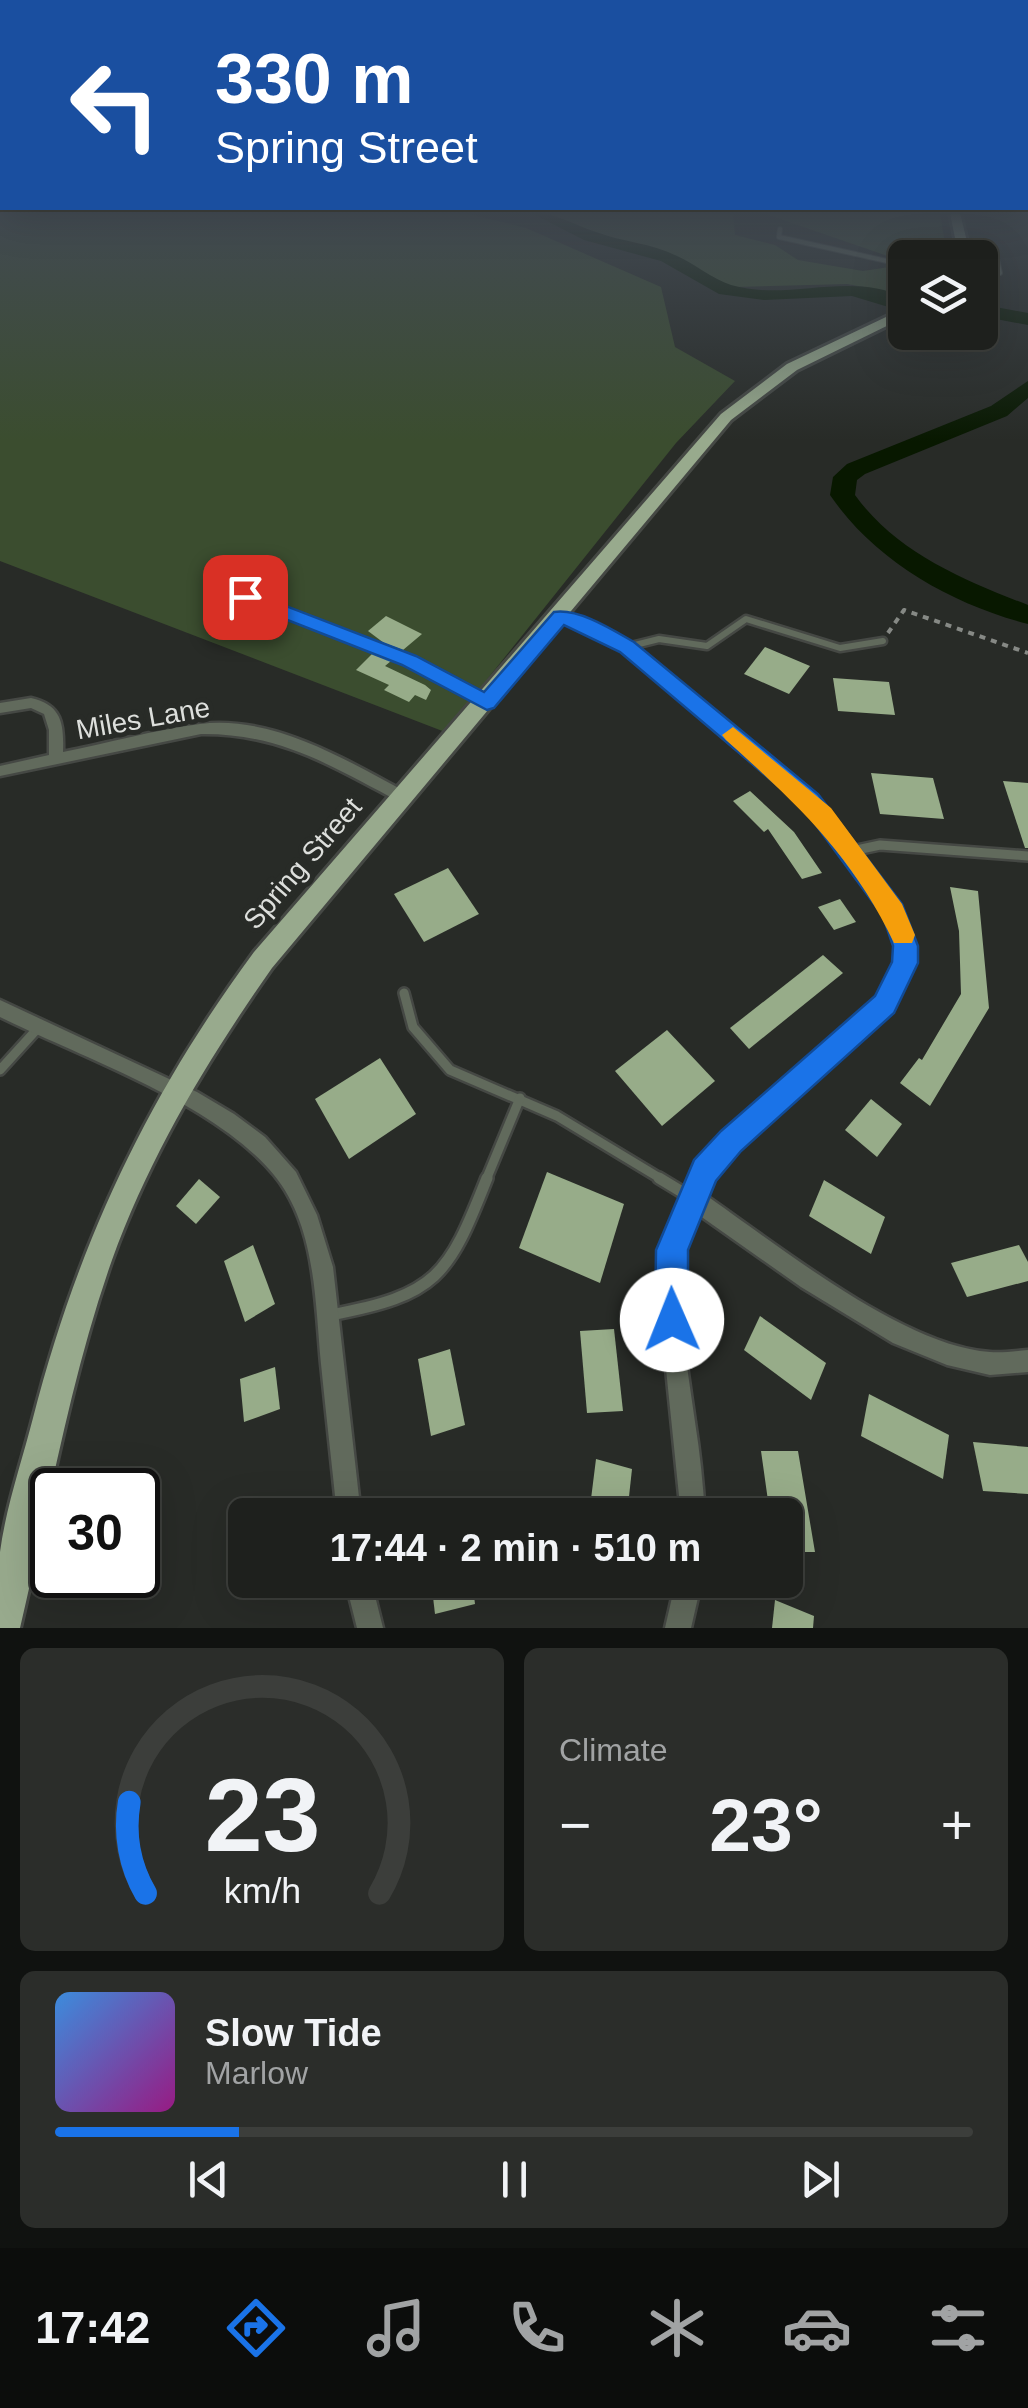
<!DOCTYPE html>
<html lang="en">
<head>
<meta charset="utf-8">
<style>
  :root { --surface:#1e201d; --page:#2b2d2a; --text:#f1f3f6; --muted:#a1a3a4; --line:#3c3e3b; --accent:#1a73e8 }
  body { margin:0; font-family:Arial,sans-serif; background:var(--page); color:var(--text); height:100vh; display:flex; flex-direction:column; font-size:38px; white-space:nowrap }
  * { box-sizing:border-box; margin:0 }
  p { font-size:32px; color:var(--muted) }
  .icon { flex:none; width:55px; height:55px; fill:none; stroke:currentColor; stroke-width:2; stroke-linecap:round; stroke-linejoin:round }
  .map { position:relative; height:1628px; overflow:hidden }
  .side { display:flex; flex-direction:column; gap:20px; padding:20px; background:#101210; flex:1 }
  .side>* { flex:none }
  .banner { position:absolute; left:0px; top:0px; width:1030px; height:210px; box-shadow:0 10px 40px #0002,0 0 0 2px var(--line); background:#1a4fa0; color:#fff; overflow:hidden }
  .controls { position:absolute; left:888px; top:240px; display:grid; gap:20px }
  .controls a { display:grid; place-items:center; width:110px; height:110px; border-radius:15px; background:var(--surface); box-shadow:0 10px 40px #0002,0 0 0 2px var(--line); font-size:50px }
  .speed { position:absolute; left:30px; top:1468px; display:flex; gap:20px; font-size:50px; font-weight:700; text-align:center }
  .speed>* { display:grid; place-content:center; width:130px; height:130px; border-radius:50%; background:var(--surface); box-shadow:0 10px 40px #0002,0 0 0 2px var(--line); line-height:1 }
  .speed .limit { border:5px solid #111; border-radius:15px; background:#fff; color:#111 }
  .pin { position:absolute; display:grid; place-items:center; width:85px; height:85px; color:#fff; margin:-42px; border-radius:20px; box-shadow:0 5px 15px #0006 }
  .me { position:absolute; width:110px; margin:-55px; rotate:359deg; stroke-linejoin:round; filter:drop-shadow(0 0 8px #0008) }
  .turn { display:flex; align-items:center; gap:35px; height:210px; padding:0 50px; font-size:45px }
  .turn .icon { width:130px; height:130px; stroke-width:2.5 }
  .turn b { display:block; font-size:70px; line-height:85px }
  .big { font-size:75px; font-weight:600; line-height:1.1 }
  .side .tile { flex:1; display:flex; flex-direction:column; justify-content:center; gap:15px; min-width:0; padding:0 35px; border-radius:15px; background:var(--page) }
  .side .dial { align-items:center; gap:0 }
  .dial svg { height:260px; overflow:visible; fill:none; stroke:var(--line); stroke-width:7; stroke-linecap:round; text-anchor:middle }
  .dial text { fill:var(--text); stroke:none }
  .song { display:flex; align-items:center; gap:30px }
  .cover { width:120px; height:120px; border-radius:15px; background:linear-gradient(135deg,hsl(210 70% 55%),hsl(310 70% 35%)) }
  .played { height:10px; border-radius:5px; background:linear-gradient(90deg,var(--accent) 20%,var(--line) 20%) }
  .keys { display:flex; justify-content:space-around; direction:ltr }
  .heat { display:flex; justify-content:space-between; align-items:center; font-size:55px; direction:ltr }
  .side .tiles { flex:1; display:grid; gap:20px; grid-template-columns:1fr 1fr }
  .tile:last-child { grid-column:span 2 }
  .trip { position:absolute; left:228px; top:1498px; width:575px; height:100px; border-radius:15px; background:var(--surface); box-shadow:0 10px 40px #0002,0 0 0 2px var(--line); font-weight:600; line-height:100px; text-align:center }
  .dock { display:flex; height:160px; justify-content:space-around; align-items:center; background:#0c0d0c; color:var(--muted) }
  .dock .icon { width:70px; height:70px }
  .dock .current { color:var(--accent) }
  .dock b { font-size:45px; color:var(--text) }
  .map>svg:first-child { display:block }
  .green { fill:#3b4d2f }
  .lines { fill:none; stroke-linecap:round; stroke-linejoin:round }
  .river { fill:#081800; fill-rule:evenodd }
  .building { fill:#97ac89 }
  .service-far3-casing { stroke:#454844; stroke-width:6 }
  .service-far2-casing { stroke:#454844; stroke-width:11 }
  .service-far1-casing { stroke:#454844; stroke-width:14 }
  .service-casing { stroke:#454844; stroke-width:16 }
  .minor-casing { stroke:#454844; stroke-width:5 }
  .primary-casing { stroke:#454844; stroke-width:6 }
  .path { stroke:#868985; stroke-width:4; stroke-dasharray:6 6; stroke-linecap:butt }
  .service-far3 { stroke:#616a5c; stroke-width:4 }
  .service-far2 { stroke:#616a5c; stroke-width:6 }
  .service-far1 { stroke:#616a5c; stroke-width:9 }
  .service { stroke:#616a5c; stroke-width:11 }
  .minor { fill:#616a5c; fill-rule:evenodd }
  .primary { fill:#98aa8d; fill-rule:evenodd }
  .route { fill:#1a73e8; stroke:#114b97; stroke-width:2.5 }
  .slow { fill:#f59e0b }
  .labels { text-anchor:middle; stroke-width:10; stroke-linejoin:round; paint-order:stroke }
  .street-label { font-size:28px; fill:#dddfdc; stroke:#282b27 }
</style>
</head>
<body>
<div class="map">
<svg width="1028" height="1628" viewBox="0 0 1028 1628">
  <rect width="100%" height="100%" fill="#282b27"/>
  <g class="green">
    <polygon points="0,213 465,213 526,228 661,287 675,347 735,381 676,443 445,732 0,561"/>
    <polygon points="548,213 733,213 735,235 775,245 798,260 863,271 896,266 905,272 905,295 847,284 732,287 669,254 624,247"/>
    <polygon points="763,213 940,213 945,244 943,257 905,258 905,262"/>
  </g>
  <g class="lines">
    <g class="river">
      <path d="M531,213C557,213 572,224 596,232C622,242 652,243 677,256C695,264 712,279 731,285C788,302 850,270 905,298V312L852,296L764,300L719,294L661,261L584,240Z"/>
      <polygon points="980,304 1028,313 1028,325 980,316"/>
      <path d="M1028,381V398L1007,416L865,474L857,480L855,495C896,552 963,580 1028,605V624C951,604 875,561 830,495L833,477L847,464L991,406Z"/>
    </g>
  </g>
  <g class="building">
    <polygon points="386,616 422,634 403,650 384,643 368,631"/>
    <polygon points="765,647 810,666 789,694 744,674"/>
    <polygon points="373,653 391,661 385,666 425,685 431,690 426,700 415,695 409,702 384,690 389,685 356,670"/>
    <polygon points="833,678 889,682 895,715 838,711"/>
    <polygon points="871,773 933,778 944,819 880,814"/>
    <polygon points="1003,781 1028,783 1028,848 1025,848"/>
    <polygon points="750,791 794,832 822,873 802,879 768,829 764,832 733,801"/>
    <polygon points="448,868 479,914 424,942 394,894"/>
    <polygon points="950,887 978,891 989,1008 930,1106 900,1083 919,1058 922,1060 961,994 959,931"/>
    <polygon points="840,899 856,922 834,930 818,907"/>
    <polygon points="823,955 843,973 749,1049 730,1028"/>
    <polygon points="667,1030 715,1081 662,1126 615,1071"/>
    <polygon points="380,1058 416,1114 349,1159 315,1099"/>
    <polygon points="871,1099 902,1124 877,1157 845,1130"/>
    <polygon points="547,1172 624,1204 600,1283 519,1248"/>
    <polygon points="199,1179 220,1197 196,1224 176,1206"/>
    <polygon points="824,1180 885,1217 871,1254 809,1216"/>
    <polygon points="253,1245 275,1304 245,1322 224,1261"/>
    <polygon points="1019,1245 1028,1262 1028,1281 967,1297 951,1263"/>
    <polygon points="760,1316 826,1363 811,1400 744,1350"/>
    <polygon points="614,1329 623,1411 587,1413 580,1331"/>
    <polygon points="450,1349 465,1425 431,1436 418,1359"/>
    <polygon points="275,1367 280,1409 244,1422 240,1379"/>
    <polygon points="869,1394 949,1435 943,1479 861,1436"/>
    <polygon points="973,1442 1028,1447 1028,1494 983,1491"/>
    <polygon points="761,1451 798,1451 815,1552 785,1552 785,1515 770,1515"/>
    <polygon points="596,1459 632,1469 627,1515 589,1515"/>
    <polygon points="431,1580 472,1580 475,1604 435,1614"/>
    <polygon points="775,1600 814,1616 813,1628 772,1628"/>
  </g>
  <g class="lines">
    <defs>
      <g id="service-far3">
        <polyline points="780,229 779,237 905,265"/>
        <polyline points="964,252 997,260 1000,273 980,273"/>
      </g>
      <g id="service-far2">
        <polyline points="210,583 409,660 483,701"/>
        <polyline points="627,647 659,639 707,646 746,619 840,648 883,641"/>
      </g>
      <g id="service-far1">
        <polyline points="852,851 880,845 1028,856"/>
        <polyline points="404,993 413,1027 450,1070 557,1116 663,1180"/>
        <polyline points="0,1070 38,1028"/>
        <polyline points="486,1180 520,1098"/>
      </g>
      <g id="service">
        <polyline points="659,1178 692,1198"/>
        <path d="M330,1315C437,1295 448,1277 487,1178"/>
      </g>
      <g id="minor">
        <path d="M561,612L632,644L828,811L888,889L909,929L914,963L890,1010L853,1046L737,1149L704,1194C777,1244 902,1346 990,1352C1002,1353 1016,1351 1028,1350V1372L990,1375L947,1365L893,1343L801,1287L696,1213C669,1278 686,1355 695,1422C700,1453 703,1484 705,1515H681L661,1320L662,1272L670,1227L692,1176L723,1135L878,998L896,963L893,930L876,899L818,819L622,650L557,619L555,616Z"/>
        <path d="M31,698C62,705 64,724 63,752C108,743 154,730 200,724C275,715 347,761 410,794L412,798L410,802H400C333,767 280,733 201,734L0,776V766L49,755V730L44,714L31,708L0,713V703Z"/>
        <path d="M0,1000L197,1092L234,1114L265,1137L296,1172L317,1215L333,1267L361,1515H337C332,1465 326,1414 321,1364C315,1301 316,1226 274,1175C215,1103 83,1058 0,1017Z"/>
        <polygon points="345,1580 371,1580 383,1628 357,1628"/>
        <polygon points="676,1580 702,1580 691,1628 665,1628"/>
      </g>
      <g id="primary">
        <polygon points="950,213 960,213 971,258 959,258"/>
        <path d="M905,308V317L797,370L731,420L272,968C208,1059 150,1155 112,1260C70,1379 49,1505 20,1628H0C0,1603 0,1576 0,1552C6,1507 22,1461 33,1418C78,1243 147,1097 254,952L721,414L787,364Z"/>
      </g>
    </defs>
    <use href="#service-far3" class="service-far3-casing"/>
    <use href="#service-far2" class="service-far2-casing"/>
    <use href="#service-far1" class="service-far1-casing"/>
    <use href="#service" class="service-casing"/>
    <use href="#minor" class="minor-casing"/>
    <use href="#primary" class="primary-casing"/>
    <polyline class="path" points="888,633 904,610 1028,653"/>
    <use href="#service-far3" class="service-far3"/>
    <use href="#service-far2" class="service-far2"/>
    <use href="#service-far1" class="service-far1"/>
    <use href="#service" class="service"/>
    <use href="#minor" class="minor"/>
    <use href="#primary" class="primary"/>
  </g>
  <linearGradient id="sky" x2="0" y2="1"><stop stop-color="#161815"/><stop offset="0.48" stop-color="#424a52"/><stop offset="1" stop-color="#424a52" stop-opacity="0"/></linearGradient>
  <rect width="1028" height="441" fill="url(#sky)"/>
  <path class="route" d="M239,593H252L416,656L484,692L554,612C579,608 613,630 634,642L818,794L902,904L918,946V963L894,1013L741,1151L716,1181L688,1250V1320L683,1331L672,1336L660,1331L655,1320L656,1250L694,1160L721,1131L875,996L892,962L893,946L883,916L802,806L620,652L564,625L494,708L487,710L402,665L239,601Z"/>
  <path class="slow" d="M733,727L831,808L902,904L915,935L912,943H894C852,855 797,804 726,740L722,735Z"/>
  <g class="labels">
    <g class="street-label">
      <text transform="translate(143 718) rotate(-10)" y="10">Miles Lane</text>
      <text transform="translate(302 863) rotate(-49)" y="10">Spring Street</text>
    </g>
  </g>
</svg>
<div class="controls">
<a><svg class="icon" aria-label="layers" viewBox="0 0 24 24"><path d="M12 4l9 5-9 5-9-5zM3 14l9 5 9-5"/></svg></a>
</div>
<div class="speed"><div class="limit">30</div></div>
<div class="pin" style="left:245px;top:597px;background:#d93025"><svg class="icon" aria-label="arrive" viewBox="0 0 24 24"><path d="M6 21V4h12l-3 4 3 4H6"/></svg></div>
<svg class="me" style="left:672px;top:1320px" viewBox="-20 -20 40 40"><circle r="19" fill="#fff"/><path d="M0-13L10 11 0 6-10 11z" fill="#1a73e8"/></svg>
<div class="trip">17:44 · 2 min · 510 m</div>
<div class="banner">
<div class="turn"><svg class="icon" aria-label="left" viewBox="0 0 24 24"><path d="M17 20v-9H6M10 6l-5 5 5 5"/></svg><div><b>330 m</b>Spring Street</div></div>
</div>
</div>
<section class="side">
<div class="tiles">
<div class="tile dial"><svg viewBox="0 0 100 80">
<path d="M14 69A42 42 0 1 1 86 69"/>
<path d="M14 69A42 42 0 0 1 9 41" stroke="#1a73e8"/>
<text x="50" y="56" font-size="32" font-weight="700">23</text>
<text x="50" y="72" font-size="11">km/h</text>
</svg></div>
<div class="tile"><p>Climate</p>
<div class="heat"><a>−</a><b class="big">23°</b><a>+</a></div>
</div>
<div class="tile">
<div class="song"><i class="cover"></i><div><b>Slow Tide</b><p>Marlow</p></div></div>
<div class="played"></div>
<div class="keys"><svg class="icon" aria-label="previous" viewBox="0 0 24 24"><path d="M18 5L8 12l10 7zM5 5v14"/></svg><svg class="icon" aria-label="pause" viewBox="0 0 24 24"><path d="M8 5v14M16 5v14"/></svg><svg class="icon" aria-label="next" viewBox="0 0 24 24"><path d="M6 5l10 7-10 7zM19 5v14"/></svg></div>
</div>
</div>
</section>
<nav class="dock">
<b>17:42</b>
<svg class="icon current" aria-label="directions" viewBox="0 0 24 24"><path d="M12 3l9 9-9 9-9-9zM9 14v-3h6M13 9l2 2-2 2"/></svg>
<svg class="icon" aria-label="music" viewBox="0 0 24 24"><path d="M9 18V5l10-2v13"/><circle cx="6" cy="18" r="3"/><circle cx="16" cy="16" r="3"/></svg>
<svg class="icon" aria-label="phone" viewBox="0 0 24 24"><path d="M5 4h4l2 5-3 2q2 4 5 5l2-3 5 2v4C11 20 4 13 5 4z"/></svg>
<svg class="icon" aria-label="climate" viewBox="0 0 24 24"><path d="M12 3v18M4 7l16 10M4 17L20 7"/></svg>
<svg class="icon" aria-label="car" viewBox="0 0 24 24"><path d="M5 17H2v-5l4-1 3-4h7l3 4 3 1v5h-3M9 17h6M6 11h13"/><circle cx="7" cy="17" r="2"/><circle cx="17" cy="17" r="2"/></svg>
<svg class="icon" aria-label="filters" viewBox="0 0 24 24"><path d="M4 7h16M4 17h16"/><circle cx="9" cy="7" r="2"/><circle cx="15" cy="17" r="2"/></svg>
</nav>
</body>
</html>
